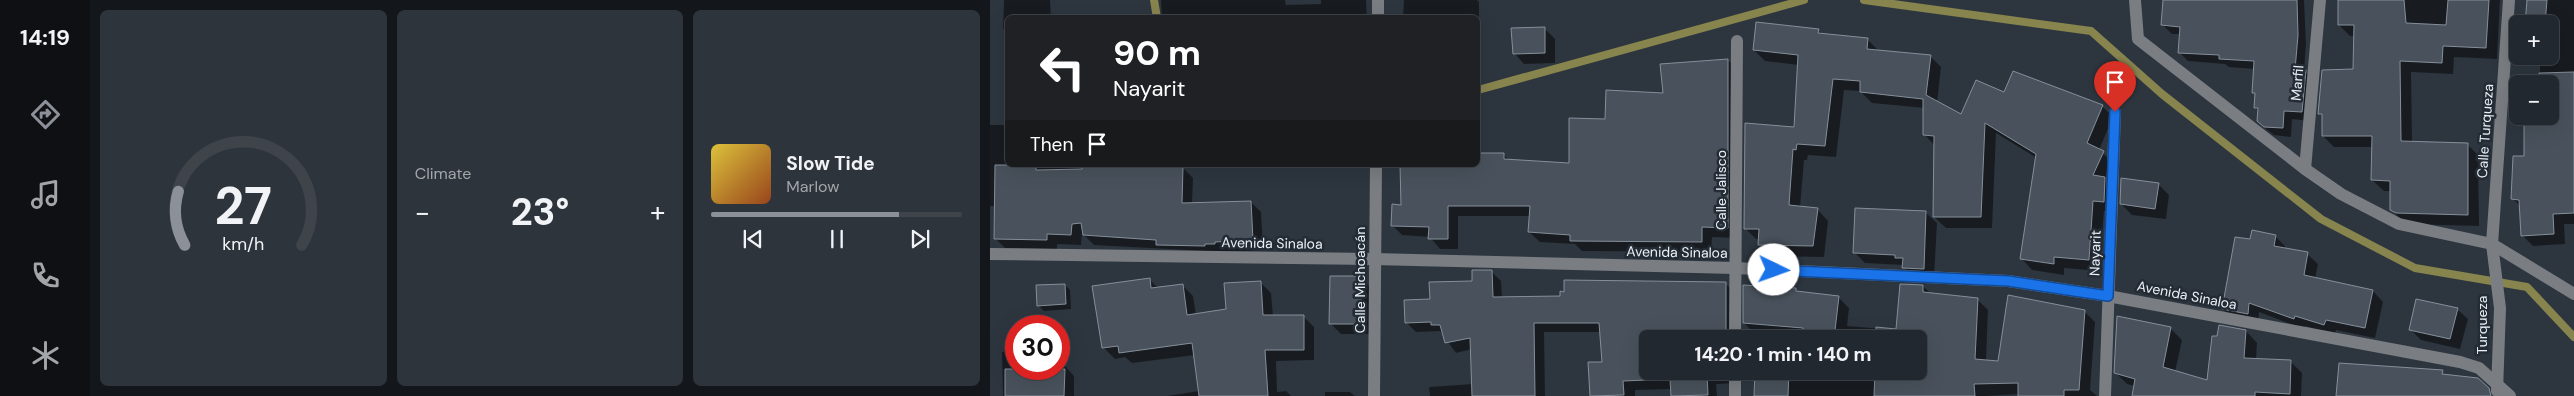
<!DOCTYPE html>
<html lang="en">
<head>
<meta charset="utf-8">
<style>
  :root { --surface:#22282f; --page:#2e343b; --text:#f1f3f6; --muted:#a2a6aa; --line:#3f444b; --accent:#8c9099 }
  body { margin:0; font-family:"DM Sans",sans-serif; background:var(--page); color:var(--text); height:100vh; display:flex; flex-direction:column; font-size:19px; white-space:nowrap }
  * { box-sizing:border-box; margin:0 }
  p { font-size:16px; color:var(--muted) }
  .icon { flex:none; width:28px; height:28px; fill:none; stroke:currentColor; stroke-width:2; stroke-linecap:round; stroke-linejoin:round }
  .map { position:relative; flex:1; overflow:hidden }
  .side { display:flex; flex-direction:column; gap:10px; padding:10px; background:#13161a; width:900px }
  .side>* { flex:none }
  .guide { position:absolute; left:15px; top:15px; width:475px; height:152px; border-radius:8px; box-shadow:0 5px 20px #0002,0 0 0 1px var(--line); background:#202124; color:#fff; overflow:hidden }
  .controls { position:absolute; left:1519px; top:15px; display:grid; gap:10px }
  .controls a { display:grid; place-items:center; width:50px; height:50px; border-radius:8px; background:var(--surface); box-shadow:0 5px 20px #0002,0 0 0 1px var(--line); font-size:25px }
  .speed { position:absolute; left:15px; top:315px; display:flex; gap:10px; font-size:25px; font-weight:700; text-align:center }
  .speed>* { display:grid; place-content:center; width:65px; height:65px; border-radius:50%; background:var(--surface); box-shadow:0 5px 20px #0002,0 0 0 1px var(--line); line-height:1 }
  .speed .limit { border:8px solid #d22; background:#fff; color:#111 }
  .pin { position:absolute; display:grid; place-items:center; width:42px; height:42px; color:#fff; margin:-51px -21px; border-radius:50% 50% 50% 0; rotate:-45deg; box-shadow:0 0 5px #0007 }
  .pin .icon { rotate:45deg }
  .me { position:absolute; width:55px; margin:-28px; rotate:93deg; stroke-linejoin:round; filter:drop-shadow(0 0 4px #0008) }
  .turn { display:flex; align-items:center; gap:18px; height:105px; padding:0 25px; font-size:22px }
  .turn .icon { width:65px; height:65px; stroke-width:2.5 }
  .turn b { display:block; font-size:35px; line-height:42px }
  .then { display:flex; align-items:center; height:48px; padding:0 25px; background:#0003; gap:10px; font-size:19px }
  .big { font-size:38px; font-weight:700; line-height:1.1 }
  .side .widget { flex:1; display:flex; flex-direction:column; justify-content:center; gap:8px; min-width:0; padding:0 18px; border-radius:8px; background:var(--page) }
  .side .dial { align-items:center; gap:0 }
  .dial svg { height:130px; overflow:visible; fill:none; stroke:var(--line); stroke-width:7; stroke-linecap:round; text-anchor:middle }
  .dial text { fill:var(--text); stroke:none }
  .song { display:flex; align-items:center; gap:15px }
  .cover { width:60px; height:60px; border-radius:8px; background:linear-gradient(135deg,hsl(50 70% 55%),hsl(20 70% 35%)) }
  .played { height:5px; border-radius:2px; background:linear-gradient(90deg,var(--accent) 75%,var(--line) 75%) }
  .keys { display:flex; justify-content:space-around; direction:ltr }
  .heat { display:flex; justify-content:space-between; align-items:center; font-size:28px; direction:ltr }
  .side .tiles { flex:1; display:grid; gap:10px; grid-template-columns:repeat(3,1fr) }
  .trip { position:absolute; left:649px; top:330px; width:288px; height:50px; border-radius:8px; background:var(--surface); box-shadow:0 5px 20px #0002,0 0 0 1px var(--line); font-weight:700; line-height:50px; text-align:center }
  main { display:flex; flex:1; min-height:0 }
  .dock { display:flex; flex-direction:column; width:90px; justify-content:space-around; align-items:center; background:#0e1013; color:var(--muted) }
  .dock .icon { width:35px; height:35px }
  .dock .active { color:var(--accent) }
  .dock b { font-size:22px; color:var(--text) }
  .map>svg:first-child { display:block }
  .shadow { fill:#0007 }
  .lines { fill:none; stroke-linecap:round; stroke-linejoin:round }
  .stream { stroke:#87844e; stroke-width:8 }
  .building { fill:#49525c; stroke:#858f9a }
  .minor { stroke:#7a7e83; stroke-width:12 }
  .route-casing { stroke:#114b97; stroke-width:12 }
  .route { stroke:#1a73e8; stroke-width:9 }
  .labels { text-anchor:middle; stroke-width:5; stroke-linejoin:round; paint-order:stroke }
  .street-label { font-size:14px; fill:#eaf0f6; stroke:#232b34 }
</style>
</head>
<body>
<main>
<nav class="dock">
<b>14:19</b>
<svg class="icon active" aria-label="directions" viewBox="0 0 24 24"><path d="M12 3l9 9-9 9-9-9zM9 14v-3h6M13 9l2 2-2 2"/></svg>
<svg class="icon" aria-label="music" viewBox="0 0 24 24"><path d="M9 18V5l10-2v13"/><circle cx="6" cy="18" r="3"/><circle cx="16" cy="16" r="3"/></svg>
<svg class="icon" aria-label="phone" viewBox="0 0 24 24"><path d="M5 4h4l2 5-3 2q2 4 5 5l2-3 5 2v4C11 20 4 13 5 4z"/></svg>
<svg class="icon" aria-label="climate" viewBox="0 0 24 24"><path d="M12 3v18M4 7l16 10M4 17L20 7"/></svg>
</nav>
<section class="side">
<div class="tiles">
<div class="widget dial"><svg viewBox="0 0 100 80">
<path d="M14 69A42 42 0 1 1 86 69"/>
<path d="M14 69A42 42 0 0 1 10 36" stroke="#8c9099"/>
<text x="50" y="56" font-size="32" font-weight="700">27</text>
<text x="50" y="72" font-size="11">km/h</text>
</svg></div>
<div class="widget"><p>Climate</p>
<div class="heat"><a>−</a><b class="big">23°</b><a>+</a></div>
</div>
<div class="widget">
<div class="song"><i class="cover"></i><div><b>Slow Tide</b><p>Marlow</p></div></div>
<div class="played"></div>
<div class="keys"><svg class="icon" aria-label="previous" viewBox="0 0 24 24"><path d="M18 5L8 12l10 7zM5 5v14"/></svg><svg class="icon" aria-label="pause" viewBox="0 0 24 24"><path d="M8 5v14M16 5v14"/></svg><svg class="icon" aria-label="next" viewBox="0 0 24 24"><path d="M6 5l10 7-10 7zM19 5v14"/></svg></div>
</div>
</div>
</section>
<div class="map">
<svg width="1584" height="396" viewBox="0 0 1584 396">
  <rect width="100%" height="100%" fill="#2d363f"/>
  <g class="shadow">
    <polygon points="14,0 60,0 61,18 18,18 18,33 13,29"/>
    <polygon points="171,0 295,0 296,5 331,4 331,0 376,0 377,18 172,18"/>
    <polygon points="414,0 487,0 489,2 489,31 488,18 413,18"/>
    <polygon points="1174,0 1314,0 1316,44 1314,71 1324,80 1320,121 1302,119 1301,137 1284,135 1277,130 1268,121 1269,111 1265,108 1266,96 1263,92 1265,69 1239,67 1235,64 1198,61 1189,52 1191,34 1182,34 1173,25"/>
    <polygon points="1349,0 1510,0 1507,59 1464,57 1463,74 1421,72 1422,142 1477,144 1488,155 1489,226 1418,224 1412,221 1401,209 1401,191 1394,191 1382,180 1383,147 1344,147 1333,136 1333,117 1329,113 1364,71 1365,36 1360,36 1349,25"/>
    <polygon points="1538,0 1584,0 1584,224 1574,224 1575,244 1543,246 1532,235 1531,207 1523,199 1535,158 1560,116 1560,84 1550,84 1550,56 1560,56 1560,24 1536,24"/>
    <polygon points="554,28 565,39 565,63 534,64 524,53"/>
    <polygon points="828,30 833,35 878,40 889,51 940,56 951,67 947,103 972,116 1015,94 1112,106 1123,117 1109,150 1124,163 1124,213 1114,211 1109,271 1074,268 1074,275 1042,270 1031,258 1047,158 1006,133 1002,228 956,228 944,217 945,146 935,135 935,108 882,103 870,91 854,90 846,157 818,155 817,160 814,160 810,208 827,209 838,221 834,257 780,256 769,245 769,239 766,239 755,228 805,128 809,65 775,61 764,50"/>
    <polygon points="738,60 748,70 747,238 722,237 721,252 592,251 585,244 550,242 539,232 540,216 468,216 468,249 450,249 440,237 412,235 402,225 412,206 411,165 488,165 488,155 513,154 520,161 580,164 616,120 675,94"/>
    <polygon points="0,125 18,125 18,165 139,165 193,168 203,178 202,204 261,202 271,212 273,250 235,252 104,245 92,233 91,245 67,244 67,249 15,248 5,238 6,206 0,206"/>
    <polygon points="342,165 366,165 366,167 345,168"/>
    <polygon points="1168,184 1179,195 1176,219 1142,215 1131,204"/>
    <polygon points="936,213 947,223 944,279 924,278 914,267 914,265 875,263 865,253"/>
    <polygon points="1285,236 1295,246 1295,250 1317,254 1328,264 1325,279 1383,291 1393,302 1385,338 1346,330 1345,334 1315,326 1314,329 1269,312 1268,323 1243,319 1233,309 1261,241"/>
    <polygon points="501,271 511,281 512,298 572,297 641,281 735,283 747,295 747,339 658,339 658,371 746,371 746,383 726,384 727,396 682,396 682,389 645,390 645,396 601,396 600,363 613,363 611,332 554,332 555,396 440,396 439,387 483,384 482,349 466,353 450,331 426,332 416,322 442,300 484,282"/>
    <polygon points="370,277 381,288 381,334 351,334 341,324"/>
    <polygon points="160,280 168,288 192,285 203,296 206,315 237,310 270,282 281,293 283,316 313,316 324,327 324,360 286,361 287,392 296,391 301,396 177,396 209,391 205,355 142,363 135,357 125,359 114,348"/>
    <polygon points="75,285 80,290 81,309 54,311 48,305"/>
    <polygon points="933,286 941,294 987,299 998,310 996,361 1009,363 1094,311 1105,322 1100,390 1107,396 1029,396 1029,394 995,396 765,396 767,371 928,371 928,339 813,339 765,334 754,323 806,290 809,293 848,297 859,308 857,326 907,330"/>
    <polygon points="1467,309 1478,319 1470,349 1431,340 1421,330"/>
    <polygon points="1180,328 1192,340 1185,372 1218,381 1256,331 1267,343 1266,359 1300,361 1312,373 1311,396 1144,396 1145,386 1137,384 1125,372"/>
    <polygon points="26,351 26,369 69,369 69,366 75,366 84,376 84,396 13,396 12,352"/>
    <polygon points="335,392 360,392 365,396 335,396"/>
  </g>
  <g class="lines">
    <g class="stream">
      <polyline points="164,0 167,18"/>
      <polyline points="874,0 1101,31 1172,94 1331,219 1425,268 1537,287 1584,337"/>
      <polyline points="488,90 814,0"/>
    </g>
  </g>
  <g class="building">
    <polygon points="1173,0 1307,0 1308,35 1305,70 1316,70 1312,112 1294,111 1293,128 1274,127 1267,121 1268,108 1264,108 1265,93 1262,93 1264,61 1229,59 1229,55 1188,53 1190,27 1171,25"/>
    <polygon points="1348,0 1414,0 1416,23 1456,25 1458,0 1499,0 1496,48 1453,46 1452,63 1410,61 1411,141 1478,143 1478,215 1406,213 1400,210 1400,181 1381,180 1382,136 1332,136 1332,114 1328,114 1332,70 1363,69 1364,25 1348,25"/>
    <polygon points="1537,0 1557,0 1555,24 1535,24"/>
    <polygon points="766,22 829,29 828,33 878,38 877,49 941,55 936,95 971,114 986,80 1014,92 1023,71 1113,105 1097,143 1114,151 1103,175 1115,177 1114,202 1103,201 1099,260 1064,257 1064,264 1030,259 1046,154 995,123 991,217 943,217 944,136 933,135 933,99 870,92 870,81 843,79 835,146 807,144 806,150 803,149 799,205 828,208 823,246 768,245 769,229 754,229 755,123 804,127 808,55 763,50"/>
    <polygon points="555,27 555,53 523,54 521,28"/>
    <polygon points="738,59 738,228 712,227 712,242 580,241 580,235 538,232 540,206 458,206 458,239 438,239 439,227 401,226 402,204 411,205 410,165 488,165 488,153 514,153 514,159 579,163 579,118 615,119 616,90 673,93 670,64"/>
    <polygon points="1584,72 1584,213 1563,214 1564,234 1531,236 1529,200 1521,199 1523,156 1534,156 1534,116 1560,116 1560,84 1549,84 1549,73"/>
    <polygon points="5,165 46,165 46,170 92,169 92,165 193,167 192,203 261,201 263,240 225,242 225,244 215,244 215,246 166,245 166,240 93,235 91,223 82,224 81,235 57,234 57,240 4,239"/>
    <polygon points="1131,178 1169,183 1165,209 1130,204"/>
    <polygon points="865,208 936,211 934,269 912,268 913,258 905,258 905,255 863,253"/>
    <polygon points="1262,230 1286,235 1284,246 1318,252 1314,275 1383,290 1375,328 1336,320 1334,325 1305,316 1304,319 1259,303 1258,314 1232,309 1245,237 1260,239"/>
    <polygon points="482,270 502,270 503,297 570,296 570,291 574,292 574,280 736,282 736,339 658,339 658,371 737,371 737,374 717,374 718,395 681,396 680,379 633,381 634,395 600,396 598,362 612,362 609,323 544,323 545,396 482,396 480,338 455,343 450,325 441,325 441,322 415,323 414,300 440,299 439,282 482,281"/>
    <polygon points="340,276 371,276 371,324 339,324"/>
    <polygon points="160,278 161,288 193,284 197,315 236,309 234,283 271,281 273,315 314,315 314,350 275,350 278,396 209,396 202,343 129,353 128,346 112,348 102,286"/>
    <polygon points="75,284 76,304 47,306 46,285"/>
    <polygon points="910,284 933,285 933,292 988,298 985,359 1008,361 1018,295 1095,310 1089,390 1074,390 1074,396 1028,396 1028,383 984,384 985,396 884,396 885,371 928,371 928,339 886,339 886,327 906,329"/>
    <polygon points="753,285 806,288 806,291 849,296 844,339 812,339 813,328 753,323"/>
    <polygon points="1426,299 1468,308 1460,339 1419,330"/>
    <polygon points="1127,316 1181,327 1173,367 1217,380 1222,336 1227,336 1229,325 1256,330 1254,358 1301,360 1300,394 1265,392 1265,396 1142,396 1145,379 1124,373"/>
    <polygon points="1349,363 1453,370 1452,374 1488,378 1499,388 1501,396 1346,396"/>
    <polygon points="15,369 75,369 74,396 15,396"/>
    <polygon points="765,371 799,371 798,396 764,396"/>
  </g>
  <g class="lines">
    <g class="minor">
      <polyline points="1145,0 1148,39 1315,169 1351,194 1409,224 1502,244 1584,294"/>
      <polyline points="388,18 388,0"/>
      <polyline points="1315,169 1330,0"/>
      <polyline points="0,254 384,259 745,268 1018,281 1118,296 1470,362 1489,368 1520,396"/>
      <polyline points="745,339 747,41"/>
      <polyline points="1507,391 1510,308 1502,244 1519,0"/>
      <polyline points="384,396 386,165"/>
      <polyline points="745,396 745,371"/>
      <polyline points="1115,396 1125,112"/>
    </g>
  </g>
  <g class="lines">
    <defs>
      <polyline id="route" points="784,270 1018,281 1118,296 1125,112"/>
    </defs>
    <use href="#route" class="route-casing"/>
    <use href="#route" class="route"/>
  </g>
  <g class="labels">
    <g class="street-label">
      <text transform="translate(1307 83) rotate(-85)" y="5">Marfil</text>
      <text transform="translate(1495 131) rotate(-86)" y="5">Calle Turqueza</text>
      <text transform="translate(731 190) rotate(-90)" y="5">Calle Jalisco</text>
      <text transform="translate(282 243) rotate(1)" y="5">Avenida Sinaloa</text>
      <text transform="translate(687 252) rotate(1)" y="5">Avenida Sinaloa</text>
      <text transform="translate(1105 253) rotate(-88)" y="5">Nayarit</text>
      <text transform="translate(370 280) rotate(-90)" y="5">Calle Michoacán</text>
      <text transform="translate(1197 295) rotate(11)" y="5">Avenida Sinaloa</text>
      <text transform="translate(1492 325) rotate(-90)" y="5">Turqueza</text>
    </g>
  </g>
</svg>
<div class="controls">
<a>+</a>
<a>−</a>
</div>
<div class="speed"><div class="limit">30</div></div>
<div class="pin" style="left:1125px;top:112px;background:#d93025"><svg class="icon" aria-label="arrive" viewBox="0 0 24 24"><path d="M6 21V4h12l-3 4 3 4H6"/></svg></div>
<svg class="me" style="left:784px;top:270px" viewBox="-20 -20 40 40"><circle r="19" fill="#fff"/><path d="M0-13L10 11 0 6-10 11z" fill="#1a73e8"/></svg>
<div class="trip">14:20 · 1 min · 140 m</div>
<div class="guide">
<div class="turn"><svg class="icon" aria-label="left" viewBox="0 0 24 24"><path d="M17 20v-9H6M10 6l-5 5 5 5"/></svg><div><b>90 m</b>Nayarit</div></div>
<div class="then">Then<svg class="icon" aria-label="arrive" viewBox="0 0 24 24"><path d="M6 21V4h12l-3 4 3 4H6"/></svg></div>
</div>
</div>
</main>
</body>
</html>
